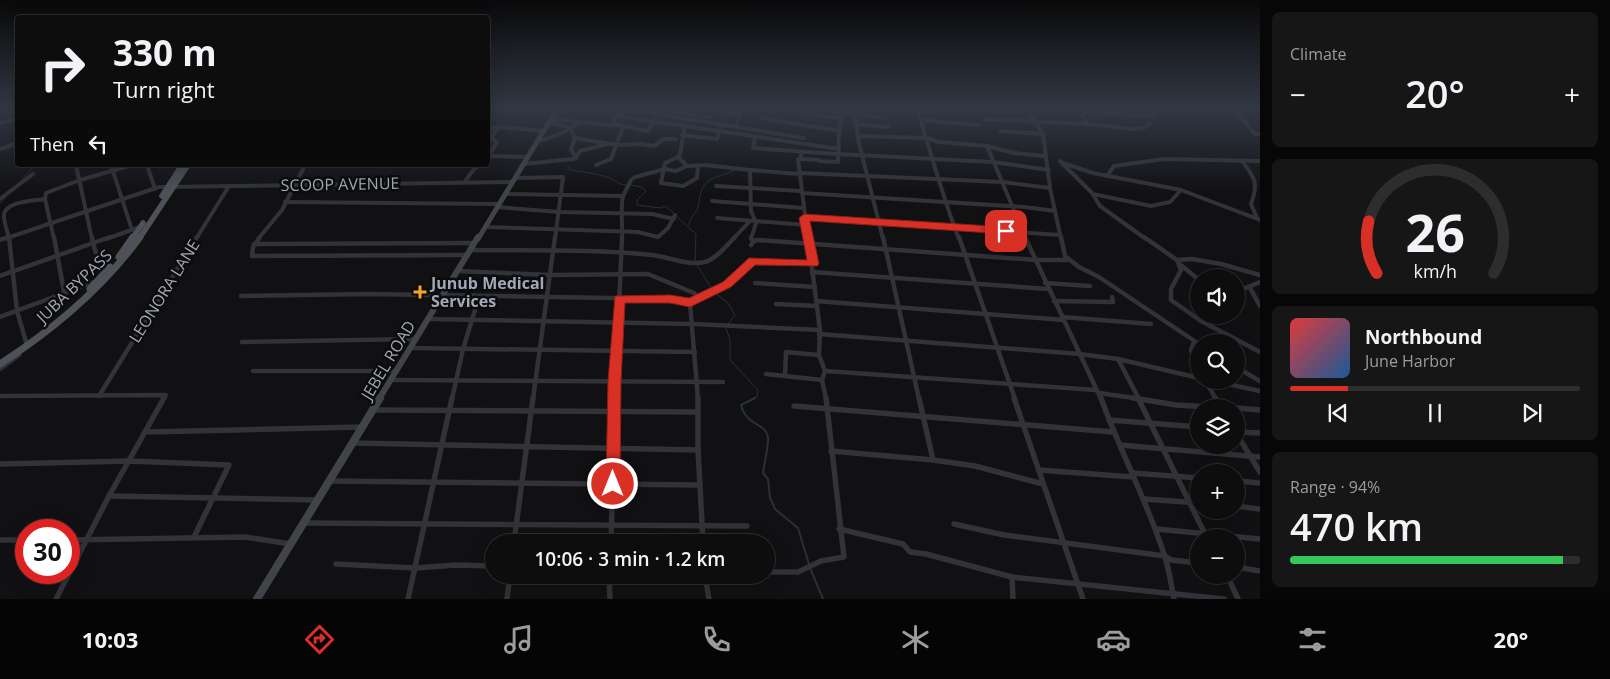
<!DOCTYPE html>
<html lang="en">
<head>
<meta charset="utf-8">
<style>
  :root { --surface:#0d0d0e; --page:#161617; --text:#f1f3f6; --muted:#9a9c9e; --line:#2d2d2e; --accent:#d93025 }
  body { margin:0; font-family:"Open Sans",sans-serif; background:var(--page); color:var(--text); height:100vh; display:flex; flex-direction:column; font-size:19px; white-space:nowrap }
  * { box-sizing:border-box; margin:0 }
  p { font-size:16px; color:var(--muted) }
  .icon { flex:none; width:28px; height:28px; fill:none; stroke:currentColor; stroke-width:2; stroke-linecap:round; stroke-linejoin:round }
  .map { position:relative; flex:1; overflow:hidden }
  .sheet { display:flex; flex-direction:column; gap:12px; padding:12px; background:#070708; width:350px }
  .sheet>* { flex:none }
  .guide { position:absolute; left:15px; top:15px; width:475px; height:152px; border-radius:5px; box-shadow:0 5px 20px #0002,0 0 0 1px var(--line); background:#0d0d0e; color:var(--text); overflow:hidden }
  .buttons { position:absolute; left:1190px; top:269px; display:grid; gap:10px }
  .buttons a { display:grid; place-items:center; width:55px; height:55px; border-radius:50%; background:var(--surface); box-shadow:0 5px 20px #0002,0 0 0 1px var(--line); font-size:25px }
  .speed { position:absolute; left:15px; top:519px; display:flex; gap:10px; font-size:25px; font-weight:700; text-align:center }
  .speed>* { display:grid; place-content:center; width:65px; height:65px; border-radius:50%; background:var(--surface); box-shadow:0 5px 20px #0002,0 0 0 1px var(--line); line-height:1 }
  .speed .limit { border:8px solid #d22; background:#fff; color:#111 }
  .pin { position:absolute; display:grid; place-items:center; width:42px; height:42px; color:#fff; margin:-21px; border-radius:10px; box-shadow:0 2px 8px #0006 }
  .me { position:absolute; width:55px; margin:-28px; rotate:0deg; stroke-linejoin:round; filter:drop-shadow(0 0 4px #0008) }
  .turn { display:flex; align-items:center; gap:18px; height:105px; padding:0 15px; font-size:22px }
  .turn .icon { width:65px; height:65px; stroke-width:2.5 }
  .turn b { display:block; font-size:35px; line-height:42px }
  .then { display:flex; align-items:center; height:48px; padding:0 15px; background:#0003; gap:10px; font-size:19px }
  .big { font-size:38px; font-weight:600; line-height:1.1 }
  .sheet .widget { flex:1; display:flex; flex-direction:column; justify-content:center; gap:8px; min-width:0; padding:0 18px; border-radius:8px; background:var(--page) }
  .sheet .dial { align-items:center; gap:0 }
  .dial svg { height:130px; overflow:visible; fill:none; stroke:var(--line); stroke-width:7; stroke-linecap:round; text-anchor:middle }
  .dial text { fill:var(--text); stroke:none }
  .song { display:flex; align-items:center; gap:15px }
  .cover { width:60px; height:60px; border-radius:8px; background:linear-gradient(135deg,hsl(0 70% 55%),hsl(210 70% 35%)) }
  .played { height:5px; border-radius:2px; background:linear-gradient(90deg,var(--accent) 20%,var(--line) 20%) }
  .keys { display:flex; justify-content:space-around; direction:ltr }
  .heat { display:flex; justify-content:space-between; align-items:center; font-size:28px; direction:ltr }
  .charge { height:8px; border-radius:4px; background:linear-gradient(90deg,#34c759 94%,var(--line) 0) }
  .trip { position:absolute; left:485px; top:534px; width:290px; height:50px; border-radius:25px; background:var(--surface); box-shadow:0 5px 20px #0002,0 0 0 1px var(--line); font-weight:600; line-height:50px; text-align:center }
  .tab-bar { display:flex; height:80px; justify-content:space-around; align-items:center; background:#050506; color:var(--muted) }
  .tab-bar .icon { width:35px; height:35px }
  .tab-bar .on { color:var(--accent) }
  .tab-bar b { font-size:22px; color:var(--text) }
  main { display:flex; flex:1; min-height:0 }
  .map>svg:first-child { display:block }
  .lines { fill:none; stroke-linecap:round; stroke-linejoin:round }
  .stream-far1 { stroke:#283137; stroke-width:1 }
  .stream { stroke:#283137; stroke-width:2 }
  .minor-far2 { stroke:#323338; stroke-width:4 }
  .minor-far1 { stroke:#323338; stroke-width:4.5 }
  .minor { stroke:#323338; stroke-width:5.5 }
  .secondary-far2 { stroke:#404348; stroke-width:5 }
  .secondary-far1 { stroke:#404348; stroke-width:6 }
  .secondary { stroke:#404348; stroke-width:8 }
  .primary-far1 { stroke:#4e5157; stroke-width:5.5 }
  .primary { stroke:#4e5157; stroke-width:7 }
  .route { fill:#d93025; stroke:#8d1f18 }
  .poi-dot { fill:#f4a628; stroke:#0c0c0e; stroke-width:2 }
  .labels { text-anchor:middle; stroke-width:5; stroke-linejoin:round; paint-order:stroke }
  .street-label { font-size:16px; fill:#a2a9b4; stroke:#0c0c0e }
  .poi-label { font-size:16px; font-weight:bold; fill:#a2a9b4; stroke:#0c0c0e; text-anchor:start }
</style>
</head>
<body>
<main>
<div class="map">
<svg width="1260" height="599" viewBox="0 0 1260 599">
  <rect width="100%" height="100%" fill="#111113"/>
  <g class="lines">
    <g class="stream-far1">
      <path d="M568,167L570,170C583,172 595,173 607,177C616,180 616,184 626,185"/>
      <polyline points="21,181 35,165"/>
      <polyline points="630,185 641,187 646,191 637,200 637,205 661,208 665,206 674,213"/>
      <polyline points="0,203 6,197"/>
      <polyline points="676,216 696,234 695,262"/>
      <path d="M689,225C689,217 696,214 698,207C699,203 699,197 701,192C706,176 723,177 736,169"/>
      <polyline points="697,265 712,289"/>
      <polyline points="714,292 728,303 735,315 728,324"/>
      <polyline points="726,328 730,340 730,360 758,390 757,397 752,399"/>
    </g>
    <g class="stream">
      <path d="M755,398L741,405C746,426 765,422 768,437C769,445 764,464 763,473L768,479L770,498L775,509L798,528L809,564"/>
      <polyline points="810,568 823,599"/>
    </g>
    <g class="minor-far2">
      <polyline points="625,109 804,138"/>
      <polyline points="625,109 614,120 614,124 648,131 661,109"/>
      <polyline points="661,109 709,117"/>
      <polyline points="699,109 740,115"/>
      <polyline points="776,109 843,119"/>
      <polyline points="816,109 885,118"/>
      <polyline points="854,109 859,143 883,239"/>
      <path d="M917,109C931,152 942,196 959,239"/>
      <polyline points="1022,109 1154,116"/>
      <polyline points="1027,109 1043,134 1050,188 1061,239"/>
      <polyline points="1149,109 1154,116"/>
      <polyline points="1235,109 1255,134 1260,134"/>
      <polyline points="1079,111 1088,124"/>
      <polyline points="618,116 839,149"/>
      <polyline points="761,118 839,131"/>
      <polyline points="551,119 616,126"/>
      <polyline points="986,119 1088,124 1132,129 1144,128 1150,123"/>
      <polyline points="921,120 979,125"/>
      <polyline points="549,122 570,128 575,138 617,145 641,144 654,146 664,139 676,139"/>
      <polyline points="0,123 18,118"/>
      <polyline points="855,124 888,127"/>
      <polyline points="685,126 680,154 678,157 665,163 661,183 683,186 697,178 698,166"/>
      <polyline points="736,126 741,109"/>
      <polyline points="488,129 500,127 542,131"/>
      <polyline points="1000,131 1043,134"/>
      <polyline points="682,135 717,139 721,124"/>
      <polyline points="857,136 927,138 939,142 987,146 1014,153 1046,156"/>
      <polyline points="755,137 753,148 837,154"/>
      <polyline points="575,138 571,149 576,158"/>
      <polyline points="536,142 560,134 582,121"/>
      <polyline points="987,146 1026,239"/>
      <polyline points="0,149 18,143"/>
      <polyline points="801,152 801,159 798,159 808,239"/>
      <polyline points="838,154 993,162 1049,170"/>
      <polyline points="488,156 526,157"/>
      <polyline points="488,156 497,143 491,137 497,129"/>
      <polyline points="678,157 687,166 705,165 750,170"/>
      <polyline points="801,159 819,160"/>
      <polyline points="819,161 838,162 839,131 842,113"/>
      <polyline points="1060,161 1092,193 1100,206 1146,239"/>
      <path d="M1242,161C1255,178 1259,183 1251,204L1257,218"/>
      <polyline points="1063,163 1093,173 1181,190 1260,220"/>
      <polyline points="523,164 573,159 576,158 580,151 607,144"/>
      <polyline points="76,165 92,239"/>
      <polyline points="111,165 132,230"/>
      <polyline points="147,165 155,189"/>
      <polyline points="596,165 611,159 623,127"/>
      <polyline points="800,173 1003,182 1050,188"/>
      <polyline points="1107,176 1114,166 1164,159 1260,161"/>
      <polyline points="515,178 563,177 555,239"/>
      <polyline points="464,183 474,169 480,165"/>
      <polyline points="716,186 801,191"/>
      <polyline points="802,193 1024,207 1055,211"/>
      <path d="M505,194L623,196C620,211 623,224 622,239"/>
      <polyline points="1093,194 1151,206 1170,202 1181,190"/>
      <polyline points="623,196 631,180 635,177 665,169 676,171 687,166"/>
      <polyline points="0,199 33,174"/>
      <polyline points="712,201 803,208"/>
      <polyline points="285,202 499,204"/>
      <polyline points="497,207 559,212 652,214 674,219"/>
      <polyline points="717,218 806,225"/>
      <polyline points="804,218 1060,235"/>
      <polyline points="485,227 638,232 658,237 668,228 675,215"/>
      <polyline points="4,239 159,187 512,182"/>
      <path d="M9,239C8,232 3,221 4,214C7,201 34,201 45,199"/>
      <polyline points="54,239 45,199 46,193 80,180 132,165"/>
      <polyline points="106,239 140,227"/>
      <polyline points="196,239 229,186"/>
      <polyline points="258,239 282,210 305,165"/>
      <polyline points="733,239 750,221"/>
      <polyline points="751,239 756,223 751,211 750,170 800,174"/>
    </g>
    <g class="minor-far1">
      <polyline points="9,237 17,311 26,342"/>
      <polyline points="54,237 64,292"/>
      <path d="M92,237C95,252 96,260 110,267"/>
      <polyline points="260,237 253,247 252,256 468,255"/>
      <polyline points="751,237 753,242"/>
      <polyline points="808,237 820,330 819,355 825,371 822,380 826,399"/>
      <polyline points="883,237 919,399"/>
      <polyline points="959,237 1015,399"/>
      <polyline points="1025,237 1101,399"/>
      <polyline points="1061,237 1065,256 1079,267 1099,277 1199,344"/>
      <polyline points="1144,237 1177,260 1192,259 1221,264 1260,275"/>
      <polyline points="0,240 8,237"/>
      <polyline points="254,244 475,243"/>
      <polyline points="751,245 754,241 758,240 1036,260 1069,260"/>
      <path d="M471,250C531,251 592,249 652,255C669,257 688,266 705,262C716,259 727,245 735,237"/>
      <polyline points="1177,260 1181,270 1171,289 1171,300 1201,321"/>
      <polyline points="1181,265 1199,280"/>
      <polyline points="458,271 551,275 648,274 694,293 699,298"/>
      <polyline points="812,272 1048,289"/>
      <polyline points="0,276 110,237"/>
      <polyline points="755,283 815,287"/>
      <polyline points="1045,283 1090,286"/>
      <polyline points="1250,288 1260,306"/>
      <polyline points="1236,292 1260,282"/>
      <polyline points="241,296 368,294 670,299 690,303 698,399"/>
      <polyline points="816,301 1064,320"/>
      <polyline points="1054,301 1113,302 1112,297"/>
      <polyline points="690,303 727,284 752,261 813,264"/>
      <polyline points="776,304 817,306"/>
      <polyline points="1210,315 1201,321 1260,352"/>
      <polyline points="0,317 97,281"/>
      <polyline points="1062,317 1151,324"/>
      <polyline points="429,319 693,324 820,330"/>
      <polyline points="819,334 1080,354 1118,359 1199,378"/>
      <polyline points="242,342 417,339"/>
      <polyline points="1194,342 1191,350 1199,372"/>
      <polyline points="411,348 695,352"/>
      <polyline points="1118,359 1139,399"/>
      <polyline points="1236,367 1260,381"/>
      <polyline points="0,369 19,355"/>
      <polyline points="253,371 397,371"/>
      <polyline points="825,371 1096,390"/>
      <polyline points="766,374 822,380"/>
      <polyline points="785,376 786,352 819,355"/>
      <polyline points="392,380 723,382"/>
      <polyline points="1205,380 1216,399"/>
      <polyline points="1209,380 1260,391"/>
      <polyline points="1099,393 1141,399"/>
      <polyline points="0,396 166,395 163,399"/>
      <polyline points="99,396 197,237"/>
      <polyline points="452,399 463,349 479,297"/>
      <polyline points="533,399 555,237"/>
      <polyline points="615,399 622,237"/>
    </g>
    <g class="minor">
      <polyline points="698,398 698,450 703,542"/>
      <polyline points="1014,398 1083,599"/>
      <path d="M1101,398C1120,451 1147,501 1164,554C1169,568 1171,584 1174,599"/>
      <polyline points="1133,398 1176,405 1226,408"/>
      <polyline points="1138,398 1207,538"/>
      <polyline points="1215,398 1220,407"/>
      <polyline points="794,406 1113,432"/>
      <polyline points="1236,408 1260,410"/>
      <polyline points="373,410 697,412"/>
      <polyline points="1109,420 1199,427"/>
      <polyline points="146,432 362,427"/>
      <polyline points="1236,432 1260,433"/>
      <polyline points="1236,433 1260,472"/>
      <polyline points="353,443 698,450"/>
      <polyline points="1120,445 1260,457"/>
      <polyline points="831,451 933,460 919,398"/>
      <polyline points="933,460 975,466 1043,484"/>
      <polyline points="0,464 130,461 229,465 194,537"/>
      <polyline points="1039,470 1133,477"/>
      <polyline points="1132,473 1199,478"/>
      <polyline points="330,481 700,485"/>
      <polyline points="1236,481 1260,483"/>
      <polyline points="109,496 318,500"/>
      <polyline points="1144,499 1199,503"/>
      <polyline points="1236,506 1259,509"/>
      <polyline points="304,523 747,526"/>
      <polyline points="954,524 1004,535 1165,556 1171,560 1199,563"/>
      <polyline points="839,529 903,544 910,552 926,554 1012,577 1224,599"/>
      <polyline points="1156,529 1260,539"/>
      <polyline points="0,540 26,540"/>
      <polyline points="69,540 245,537 291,544"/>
      <polyline points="514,542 533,398"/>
      <polyline points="611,542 615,398"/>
      <polyline points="336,564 415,568 456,565 494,566"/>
      <polyline points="1236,567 1260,571"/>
      <polyline points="766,572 798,572 821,561 844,557 826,398"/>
      <polyline points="609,575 610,599"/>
      <polyline points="705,575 709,599"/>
      <polyline points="1227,575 1238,599"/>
      <polyline points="1012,577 1013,599"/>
      <polyline points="56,599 109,496 164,398"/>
      <polyline points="408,599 452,398"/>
      <polyline points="507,599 510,575"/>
    </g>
    <polyline class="secondary-far2" points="478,239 557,109"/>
    <polyline class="secondary-far1" points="379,399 478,237"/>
    <polyline class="secondary" points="257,599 380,398"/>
    <g class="primary-far1">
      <polyline points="162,196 182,165"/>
      <polyline points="132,239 143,223"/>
      <polyline points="139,239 188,165"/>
    </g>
    <g class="primary">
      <polyline points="119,257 133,237"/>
      <polyline points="90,289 110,267"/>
      <path d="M0,364C54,329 102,289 140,237"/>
    </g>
  </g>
  <linearGradient id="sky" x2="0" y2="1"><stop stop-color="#09090a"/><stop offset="0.56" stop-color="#323844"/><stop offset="1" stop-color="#323844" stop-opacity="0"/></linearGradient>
  <rect width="1260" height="193" fill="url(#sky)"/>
  <polygon class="route" points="804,214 1006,227 1011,231 1006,234 810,221 819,264 817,266 755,265 731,287 690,307 670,303 625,303 621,381 620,484 618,489 613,490 608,489 606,484 608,381 615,296 670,295 689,298 723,282 749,258 807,260 799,218"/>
  <path class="poi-dot" d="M417.5 284.5h5v5h5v5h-5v5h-5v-5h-5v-5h5z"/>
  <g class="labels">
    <g class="street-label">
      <text transform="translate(340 184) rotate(-1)" y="6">SCOOP AVENUE</text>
      <text transform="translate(74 286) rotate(-44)" y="6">JUBA BYPASS</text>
      <text transform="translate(164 291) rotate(-58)" y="6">LEONORA LANE</text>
      <text transform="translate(388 360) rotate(-59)" y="6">JEBEL ROAD</text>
    </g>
    <g class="poi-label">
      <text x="431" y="289">Junub Medical<tspan x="431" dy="18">Services</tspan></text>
    </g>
  </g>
</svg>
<div class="buttons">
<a><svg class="icon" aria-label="sound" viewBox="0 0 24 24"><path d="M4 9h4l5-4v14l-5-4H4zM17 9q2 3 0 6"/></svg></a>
<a><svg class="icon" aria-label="search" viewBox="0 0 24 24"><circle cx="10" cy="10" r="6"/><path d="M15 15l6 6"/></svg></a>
<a><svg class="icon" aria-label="layers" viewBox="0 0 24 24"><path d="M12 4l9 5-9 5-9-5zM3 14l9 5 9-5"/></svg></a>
<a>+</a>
<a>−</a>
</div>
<div class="speed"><div class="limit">30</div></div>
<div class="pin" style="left:1006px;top:231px;background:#d93025"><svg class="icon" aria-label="arrive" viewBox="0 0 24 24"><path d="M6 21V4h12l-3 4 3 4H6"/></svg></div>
<svg class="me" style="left:613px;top:484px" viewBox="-20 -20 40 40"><circle r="17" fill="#d93025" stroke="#fff" stroke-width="3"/><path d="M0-11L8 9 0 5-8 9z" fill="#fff"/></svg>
<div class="trip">10:06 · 3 min · 1.2 km</div>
<div class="guide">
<div class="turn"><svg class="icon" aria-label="right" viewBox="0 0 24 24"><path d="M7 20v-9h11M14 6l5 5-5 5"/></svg><div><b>330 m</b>Turn right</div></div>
<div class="then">Then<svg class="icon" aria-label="left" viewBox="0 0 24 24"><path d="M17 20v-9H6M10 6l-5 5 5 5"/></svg></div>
</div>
</div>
<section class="sheet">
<div class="widget"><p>Climate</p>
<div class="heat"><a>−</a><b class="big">20°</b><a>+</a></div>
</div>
<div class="widget dial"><svg viewBox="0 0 100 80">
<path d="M14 69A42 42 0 1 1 86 69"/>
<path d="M14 69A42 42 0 0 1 9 37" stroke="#d93025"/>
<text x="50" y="56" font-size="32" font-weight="700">26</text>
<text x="50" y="72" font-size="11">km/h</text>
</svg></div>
<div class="widget">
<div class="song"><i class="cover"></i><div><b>Northbound</b><p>June Harbor</p></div></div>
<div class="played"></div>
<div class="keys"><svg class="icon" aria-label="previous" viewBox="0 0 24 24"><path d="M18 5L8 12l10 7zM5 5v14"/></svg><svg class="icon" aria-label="pause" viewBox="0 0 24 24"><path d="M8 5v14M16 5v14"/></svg><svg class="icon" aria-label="next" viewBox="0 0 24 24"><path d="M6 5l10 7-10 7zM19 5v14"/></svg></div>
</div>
<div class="widget"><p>Range · 94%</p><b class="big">470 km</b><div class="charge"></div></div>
</section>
</main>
<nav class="tab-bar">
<b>10:03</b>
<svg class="icon on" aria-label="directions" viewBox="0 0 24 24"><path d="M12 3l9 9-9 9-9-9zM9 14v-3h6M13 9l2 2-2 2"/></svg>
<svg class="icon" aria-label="music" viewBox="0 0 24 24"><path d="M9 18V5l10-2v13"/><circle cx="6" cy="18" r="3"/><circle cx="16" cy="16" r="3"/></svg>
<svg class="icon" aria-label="phone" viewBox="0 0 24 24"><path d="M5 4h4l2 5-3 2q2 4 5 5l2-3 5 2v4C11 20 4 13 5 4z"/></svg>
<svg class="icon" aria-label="climate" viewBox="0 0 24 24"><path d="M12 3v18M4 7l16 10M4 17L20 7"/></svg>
<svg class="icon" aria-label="car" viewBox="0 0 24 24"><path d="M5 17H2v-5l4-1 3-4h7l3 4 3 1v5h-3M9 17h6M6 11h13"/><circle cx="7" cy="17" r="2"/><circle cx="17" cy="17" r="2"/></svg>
<svg class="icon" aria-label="filters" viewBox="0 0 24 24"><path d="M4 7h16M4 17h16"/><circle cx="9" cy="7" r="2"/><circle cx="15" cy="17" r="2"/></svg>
<b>20°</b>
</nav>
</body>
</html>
